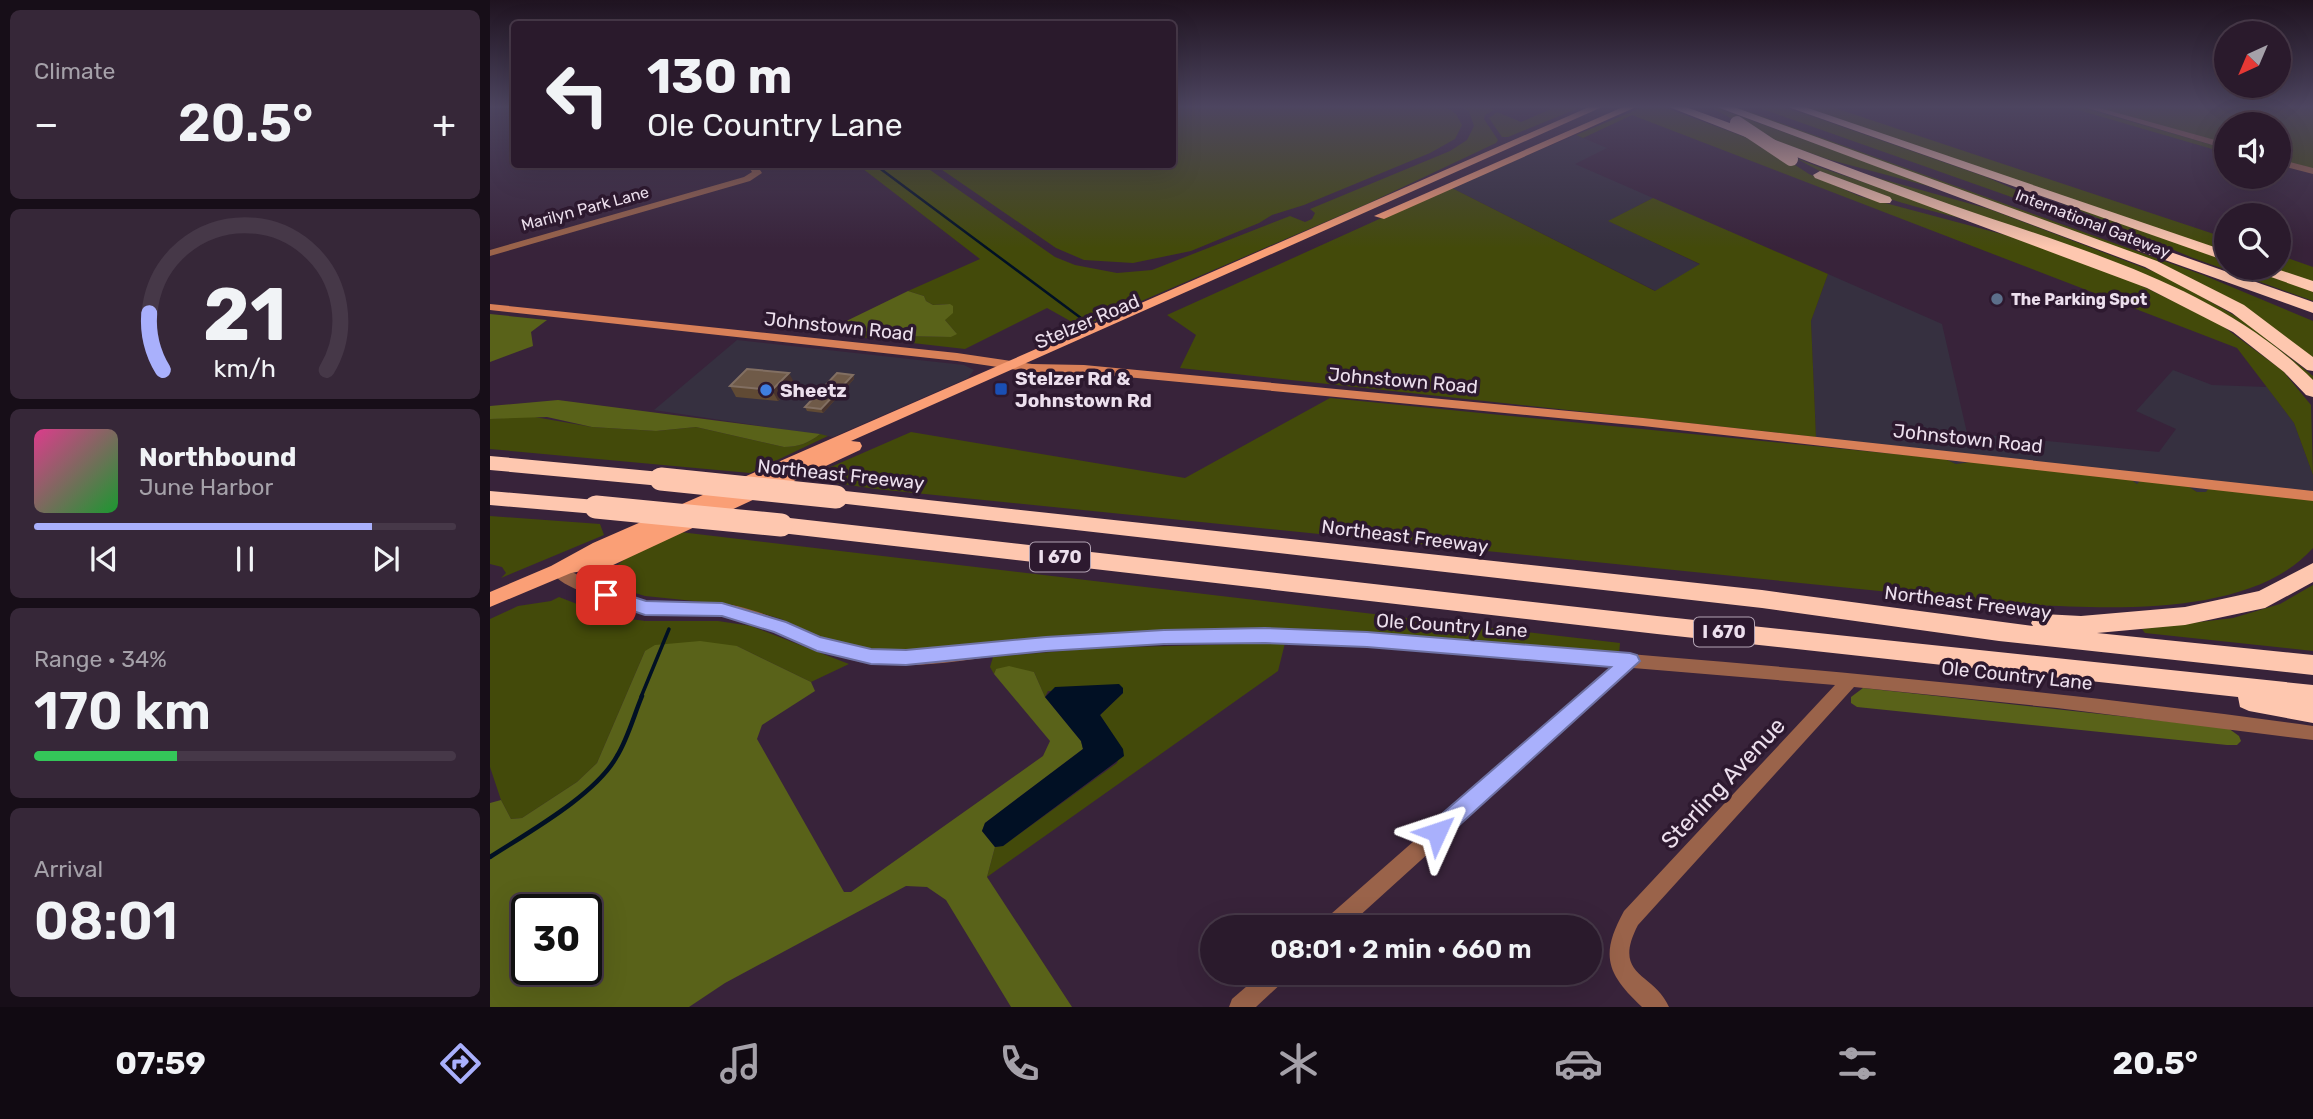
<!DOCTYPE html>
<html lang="en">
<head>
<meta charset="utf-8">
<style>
  :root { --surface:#2a1a2c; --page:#362738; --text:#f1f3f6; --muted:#a5a1a9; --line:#463848; --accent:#a9b0fc }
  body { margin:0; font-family:Rubik,sans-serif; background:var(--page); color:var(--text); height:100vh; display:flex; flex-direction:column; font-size:26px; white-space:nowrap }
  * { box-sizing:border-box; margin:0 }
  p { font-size:23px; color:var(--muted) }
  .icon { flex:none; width:38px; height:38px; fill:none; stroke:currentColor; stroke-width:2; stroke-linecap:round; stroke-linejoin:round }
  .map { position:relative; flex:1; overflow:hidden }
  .drawer { display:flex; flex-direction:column; gap:10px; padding:10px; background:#170e18; width:490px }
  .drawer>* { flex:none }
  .banner { position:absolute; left:21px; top:21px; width:665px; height:147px; border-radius:7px; box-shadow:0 7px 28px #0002,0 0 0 2px var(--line); background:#2a1a2c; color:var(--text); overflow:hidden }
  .needle { width:46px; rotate:224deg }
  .tools { position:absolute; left:1724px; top:21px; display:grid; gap:14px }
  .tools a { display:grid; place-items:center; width:77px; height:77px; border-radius:50%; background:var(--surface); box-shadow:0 7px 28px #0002,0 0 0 2px var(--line); font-size:35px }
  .speed { position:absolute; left:21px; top:894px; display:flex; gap:14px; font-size:35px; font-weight:700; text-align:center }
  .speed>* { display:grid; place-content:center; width:91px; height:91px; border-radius:50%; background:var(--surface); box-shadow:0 7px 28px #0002,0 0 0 2px var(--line); line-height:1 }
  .speed .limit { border:4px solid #111; border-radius:10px; background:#fff; color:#111 }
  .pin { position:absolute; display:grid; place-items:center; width:60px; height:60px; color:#fff; margin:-30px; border-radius:14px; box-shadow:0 4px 10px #0006 }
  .me { position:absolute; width:77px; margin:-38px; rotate:48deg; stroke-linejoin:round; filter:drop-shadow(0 0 5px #0008) }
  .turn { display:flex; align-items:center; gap:24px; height:147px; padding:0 21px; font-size:32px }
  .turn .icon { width:91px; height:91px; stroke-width:2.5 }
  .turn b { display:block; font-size:49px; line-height:60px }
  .big { font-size:52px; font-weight:600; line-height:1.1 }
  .drawer .tile { flex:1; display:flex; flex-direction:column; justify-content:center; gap:10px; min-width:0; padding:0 24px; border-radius:10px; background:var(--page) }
  .drawer .dial { align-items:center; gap:0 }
  .dial svg { height:182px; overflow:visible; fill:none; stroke:var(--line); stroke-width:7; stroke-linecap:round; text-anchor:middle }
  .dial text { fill:var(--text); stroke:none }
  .song { display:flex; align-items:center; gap:21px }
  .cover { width:84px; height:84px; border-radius:10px; background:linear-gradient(135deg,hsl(330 70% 55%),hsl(130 70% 35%)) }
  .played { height:7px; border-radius:4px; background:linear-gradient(90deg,var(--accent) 80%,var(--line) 80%) }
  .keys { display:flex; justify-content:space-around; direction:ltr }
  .heat { display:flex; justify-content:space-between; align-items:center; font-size:38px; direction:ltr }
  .charge { height:10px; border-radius:5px; background:linear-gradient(90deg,#34c759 34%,var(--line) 0) }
  .trip { position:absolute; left:710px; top:915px; width:402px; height:70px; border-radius:35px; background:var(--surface); box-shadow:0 7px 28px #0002,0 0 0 2px var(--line); font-weight:600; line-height:70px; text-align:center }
  .tabs { display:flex; height:112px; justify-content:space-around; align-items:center; background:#110a12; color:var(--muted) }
  .tabs .icon { width:49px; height:49px }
  .tabs .current { color:var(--accent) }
  .tabs b { font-size:32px; color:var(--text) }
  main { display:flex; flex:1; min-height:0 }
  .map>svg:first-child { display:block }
  .commercial { fill:#363040 }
  .green { fill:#434a0a }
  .forest { fill:#596219; fill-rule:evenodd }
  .water { fill:#011024 }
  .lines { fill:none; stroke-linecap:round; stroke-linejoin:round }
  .stream-far2 { stroke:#011024; stroke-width:2.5 }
  .stream-far1 { stroke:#011024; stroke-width:3.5 }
  .stream { stroke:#011024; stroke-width:4.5 }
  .minor { fill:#9a634a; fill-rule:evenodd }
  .secondary { fill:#d88058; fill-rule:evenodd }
  .primary { fill:#fa9f76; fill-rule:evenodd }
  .motorway { fill:#fec7af; fill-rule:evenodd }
  .motorway-bridge-far1 { stroke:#fec7af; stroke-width:14 }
  .motorway-bridge { stroke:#fec7af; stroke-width:23 }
  .wall { fill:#604a34 }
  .shaded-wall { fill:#49342e }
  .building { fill:#6f5a48; stroke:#826f62; stroke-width:2 }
  .route { fill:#a9b0fc; stroke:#6e72a4; stroke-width:2 }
  .service-dot { fill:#5c6f8a; stroke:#2d192f; stroke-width:2.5 }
  .transit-dot { fill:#1a4fb4; stroke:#2d192f; stroke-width:2.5 }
  .shop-dot { fill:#3f7fe0; stroke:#2d192f; stroke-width:2.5 }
  .labels { text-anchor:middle; stroke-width:7; stroke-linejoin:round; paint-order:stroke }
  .far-street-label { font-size:16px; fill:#ecdfed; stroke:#2d192f }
  .far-poi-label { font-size:16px; font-weight:bold; fill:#ecdfed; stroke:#2d192f; text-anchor:start }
  .shield { fill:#2d192f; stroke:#b3a4b4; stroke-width:2 }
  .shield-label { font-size:18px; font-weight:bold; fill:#ecdfed }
  .street-label { font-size:19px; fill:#ecdfed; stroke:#2d192f }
  .poi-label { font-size:19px; font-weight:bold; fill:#ecdfed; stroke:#2d192f; text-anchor:start }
  .near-street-label { font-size:23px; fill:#ecdfed; stroke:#2d192f }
</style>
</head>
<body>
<main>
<section class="drawer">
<div class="tile"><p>Climate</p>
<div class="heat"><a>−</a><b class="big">20.5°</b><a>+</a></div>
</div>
<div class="tile dial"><svg viewBox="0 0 100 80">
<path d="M14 69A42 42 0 1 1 86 69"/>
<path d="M14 69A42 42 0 0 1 8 44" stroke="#a9b0fc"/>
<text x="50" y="56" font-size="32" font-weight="700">21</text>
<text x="50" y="72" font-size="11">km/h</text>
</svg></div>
<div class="tile">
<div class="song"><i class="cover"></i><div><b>Northbound</b><p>June Harbor</p></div></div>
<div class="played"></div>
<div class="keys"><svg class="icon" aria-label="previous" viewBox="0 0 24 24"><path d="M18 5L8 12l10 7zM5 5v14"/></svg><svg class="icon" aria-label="pause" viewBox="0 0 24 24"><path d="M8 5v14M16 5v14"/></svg><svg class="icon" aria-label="next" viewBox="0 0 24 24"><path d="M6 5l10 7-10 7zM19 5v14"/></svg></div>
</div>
<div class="tile"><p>Range · 34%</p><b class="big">170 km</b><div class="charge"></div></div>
<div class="tile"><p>Arrival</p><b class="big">08:01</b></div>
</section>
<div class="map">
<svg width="1823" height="1007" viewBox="0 0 1823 1007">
  <rect width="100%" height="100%" fill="#38233a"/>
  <g class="commercial">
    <polygon points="1086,135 1117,148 1085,164 1163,198 1119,221 1211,265 1166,291 960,187"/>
    <polygon points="1338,274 1452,324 1477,433 1669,452 1686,429 1646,411 1683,370 1722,385 1777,387 1804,423 1823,475 1823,496 1707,492 1696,485 1647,484 1488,461 1466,464 1455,459 1329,446 1326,437 1321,321"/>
    <polygon points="247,340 474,365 484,370 478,378 343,437 164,410"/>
  </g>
  <g class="green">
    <polygon points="683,107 956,107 966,114 972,125 965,139 940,153 814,205 782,215 769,223 701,251 643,263 594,260 566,248 445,165 682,164"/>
    <polygon points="971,107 999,107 1004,110 995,115 994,119 1008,140 1006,143 877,204 591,327 557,308 475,349 335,333 344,327 410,336 461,337 466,333 455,320 459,304 443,305 436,301 434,296 418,291 490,259 368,165 433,165 565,257 585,265 627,273 662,270 800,216 815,222 822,219 825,213 820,209 960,151 977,140 984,126 979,111"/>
    <polygon points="1056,107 1091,107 1018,137 1012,137 999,118 1007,112 1031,122 1061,109"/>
    <polygon points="1153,107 1174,107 1271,143 1274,146 1269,148 1277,147 1319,174 1369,196 1519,236 1644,282 1730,324 1793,371 1821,405 1823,475 1804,423 1747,348 1142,115 1093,138 1086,135"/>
    <polygon points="1221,107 1225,107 1453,190 1337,159 1273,136 1279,134 1270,135"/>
    <polygon points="1239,107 1246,107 1713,275 1823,321 1823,361 1717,287"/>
    <polygon points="1267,107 1291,107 1316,114 1496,177 1640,239"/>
    <polygon points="1311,107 1342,107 1736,238 1736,253"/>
    <polygon points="1578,107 1591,107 1736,149 1736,153"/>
    <polygon points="1604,107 1823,107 1823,170 1789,160 1788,124 1736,124 1736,145"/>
    <path d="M1306,158L1329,167L1499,225C1432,209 1366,194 1306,158Z"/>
    <polygon points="1356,169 1499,209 1678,277 1754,321 1823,376 1823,381 1782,346 1734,315"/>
    <polygon points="960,187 1165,291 1210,264 1118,221 1163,198 1338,274 1321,321 1326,437 690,368 706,335 677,315"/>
    <polygon points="1567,201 1736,258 1736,268 1763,268 1823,289 1823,301 1703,258"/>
    <polygon points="1789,255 1823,267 1823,283 1778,268 1788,268"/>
    <path d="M840,398L1455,459L1466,464L1488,461L1640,479L1647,484L1652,479L1696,485L1707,492H1716L1719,488L1823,500V548C1756,623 1598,607 1508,603L386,489L325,480L320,476L421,432L695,478Z"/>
    <path d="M39,416L102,427L166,431L206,427L294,447C308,447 319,443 330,434L338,436L260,473L0,449V419Z"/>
    <polygon points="0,516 110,524 114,535 11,578 16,573 12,567 0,564"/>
    <polygon points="190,532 1130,643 1129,654 933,638 567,638 430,650 382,649 335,639 291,619 243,605 155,596 115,584 113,577 121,574 124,568 136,558"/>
    <polygon points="1823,585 1823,651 1655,633 1652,629 1743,618 1790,604"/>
    <polygon points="69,597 118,616 155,621 228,621 261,626 359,664 321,682 247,646 155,651 107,763 87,782 32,818 21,819 11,800 0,767 0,619 28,606 61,601"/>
    <polygon points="795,643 788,671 497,877 505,847 513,846 627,763 632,749 610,715 633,693 558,691 555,697 544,672 506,669 504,674 500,667 503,657 607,648"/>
  </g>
  <g class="forest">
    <polygon points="418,291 434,296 436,301 443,305 460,304 463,306 463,313 455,320 467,334 461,337 410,336 344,327"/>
    <polygon points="0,314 57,320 41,332 43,346 0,362"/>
    <path d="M68,400L330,434C319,443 308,447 294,447L206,427L166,431L102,427L57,417L0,419V406Z"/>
    <path d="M210,641L247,646L321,682L325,691L272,725L267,739L354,892H361L553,756L560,741L504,674L506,669L519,666L544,672L555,697L591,741L593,749L495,823L492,831L505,847L497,877L582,1007H521L456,900L437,887L416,886L235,983L199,1007H0V803L11,800L21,819L32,818L87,782L107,763L155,651L165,645ZM37,910H96V970H37Z"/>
    <polygon points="1373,688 1738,728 1749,736 1751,741 1747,745 1737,745 1367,707 1361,703 1361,697"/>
  </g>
  <polygon class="water" points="629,684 633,688 633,693 610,715 633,749 634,756 513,846 505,847 492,831 495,823 593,749 591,741 555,697 565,687"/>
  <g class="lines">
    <polyline class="stream-far2" points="384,164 599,324"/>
    <polyline class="stream-far1" points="151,697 179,629"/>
    <path class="stream" d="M0,857C37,833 106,795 127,756C138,738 144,715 152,696"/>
    <g class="minor">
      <polygon points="1594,107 1606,107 1736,143 1736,149"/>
      <polygon points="1788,159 1823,168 1823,174 1788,165"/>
      <polygon points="257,164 266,164 272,173 260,181 0,256 0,250 254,177 262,172"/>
      <path d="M68,565C98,579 124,597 158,602C188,606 218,599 247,606C294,617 335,645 383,650C439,657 496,643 551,638C649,631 748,627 846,632C956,637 1065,648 1175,657C1392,675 1608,696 1823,726V740L1567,708L1364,687L1148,925C1121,977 1164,972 1179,1007H1152C1116,973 1110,955 1134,911L1345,685L1143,668L856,928H830L833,921L1123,666C975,652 827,639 678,644C631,646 583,647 536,652C486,658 435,669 385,664C337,659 296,631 251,619C224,612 197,616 169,615C143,614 116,604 92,592C81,587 67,581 61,571L63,567Z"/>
      <polygon points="772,973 798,973 795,980 766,1007 739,1007 742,999"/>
    </g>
    <polygon class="secondary" points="0,304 467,353 542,364 594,365 1153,418 1823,491 1823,501 1153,426 594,373 542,372 467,361 0,310"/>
    <g class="primary">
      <polygon points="1099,107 1112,107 361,441 370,442 372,446 370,450 121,566 81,573 0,607 0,592 61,566 103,543"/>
      <polygon points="1133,107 1146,107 894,219 884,216"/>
    </g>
    <g class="motorway">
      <path d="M1179,107H1196C1284,139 1371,173 1459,204C1584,248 1727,284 1823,380V397L1816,395L1794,372L1743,332L1657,288L1322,163Z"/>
      <polygon points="1227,107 1244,107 1667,261 1754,305 1823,357 1823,371 1817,370 1742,313 1655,267"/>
      <polygon points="1298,107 1315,107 1736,251 1736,261"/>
      <polygon points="1330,171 1400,197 1402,200 1400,203 1390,203 1325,178 1323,175"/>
      <polygon points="1652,242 1823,302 1823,313 1647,250 1644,247"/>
      <polygon points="1762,268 1784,268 1823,281 1823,292 1764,271"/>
      <polygon points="0,456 171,472 178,474 181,479 178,484 171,486 0,470"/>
      <polygon points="346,490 1272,590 1543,626 1541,623 1545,616 1553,614 1591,616 1695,607 1769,591 1823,563 1823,582 1775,608 1695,625 1607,633 1823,655 1823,675 1509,641 1272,608 339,502 336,497 339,492"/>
      <polygon points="0,491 106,500 113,502 117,507 113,512 106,514 0,505"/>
      <polygon points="291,517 1167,616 1823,685 1823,723 1759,711 1750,707 1748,697 1167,634 291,533 283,530 280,525 283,520"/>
    </g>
    <polyline class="motorway-bridge-far1" points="1247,123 1301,159"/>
    <g class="motorway-bridge">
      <polyline points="171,479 346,497"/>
      <polyline points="106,507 291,525"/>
    </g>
  </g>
  <g class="wall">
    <polygon points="363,375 364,379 333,413 317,411 315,407"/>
    <polygon points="305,384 288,401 246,397 240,386"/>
  </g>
  <g class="shaded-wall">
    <polygon points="299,373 305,384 288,401 282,390"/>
    <polygon points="363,375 364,379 333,413 331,409"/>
  </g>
  <g class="building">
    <polygon points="257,369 299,373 282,390 240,386"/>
    <polygon points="347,373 363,375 331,409 315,407"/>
  </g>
  <linearGradient id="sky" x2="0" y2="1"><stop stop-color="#1f1320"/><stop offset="0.43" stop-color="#4d4560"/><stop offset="1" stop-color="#4d4560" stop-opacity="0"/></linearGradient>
  <rect width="1823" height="248" fill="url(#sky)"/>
  <polygon class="route" points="116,588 156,601 232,603 296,622 330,637 381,649 416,650 556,637 674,630 775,628 877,632 1140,653 1147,655 1150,661 954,839 947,842 939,839 936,832 939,825 1121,667 877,647 775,643 674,644 556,651 416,665 381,664 327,651 284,632 232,616 155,615 110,600 108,595 110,590"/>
  <circle class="service-dot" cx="1507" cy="299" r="7"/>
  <rect class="transit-dot" x="504" y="382" width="14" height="14" rx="3.5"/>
  <circle class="shop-dot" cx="276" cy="390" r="7"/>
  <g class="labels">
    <g class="far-street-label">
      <text transform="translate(95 208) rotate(-15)" y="6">Marilyn Park Lane</text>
      <text transform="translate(1603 223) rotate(21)" y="6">International Gateway</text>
    </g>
    <g class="far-poi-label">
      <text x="1521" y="305">The Parking Spot</text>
    </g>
    <g class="shield">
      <rect x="540" y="542.5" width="60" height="29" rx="5"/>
      <rect x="1204" y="617.5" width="60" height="29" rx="5"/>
    </g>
    <g class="shield-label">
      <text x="570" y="563">I 670</text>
      <text x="1234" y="638">I 670</text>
    </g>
    <g class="street-label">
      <text transform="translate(597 321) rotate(-23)" y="7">Stelzer Road</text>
      <text transform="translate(349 326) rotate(6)" y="7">Johnstown Road</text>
      <text transform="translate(913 380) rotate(5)" y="7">Johnstown Road</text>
      <text transform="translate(1478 438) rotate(6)" y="7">Johnstown Road</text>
      <text transform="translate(351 474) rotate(6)" y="7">Northeast Freeway</text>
      <text transform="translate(915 536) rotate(7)" y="7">Northeast Freeway</text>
      <text transform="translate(1478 602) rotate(7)" y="7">Northeast Freeway</text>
      <text transform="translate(962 625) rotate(4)" y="7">Ole Country Lane</text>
      <text transform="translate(1527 675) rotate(6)" y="7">Ole Country Lane</text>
    </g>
    <g class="poi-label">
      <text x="525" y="385">Stelzer Rd &amp;<tspan x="525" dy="22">Johnstown Rd</tspan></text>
      <text x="290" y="397">Sheetz</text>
    </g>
    <g class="near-street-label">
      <text transform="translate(1233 783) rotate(-47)" y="8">Sterling Avenue</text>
    </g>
  </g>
</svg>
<div class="tools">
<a><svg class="needle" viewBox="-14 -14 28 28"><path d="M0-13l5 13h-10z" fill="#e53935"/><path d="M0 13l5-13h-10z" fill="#a5a1a9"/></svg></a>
<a><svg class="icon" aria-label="sound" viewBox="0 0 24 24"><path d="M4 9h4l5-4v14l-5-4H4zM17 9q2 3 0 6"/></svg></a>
<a><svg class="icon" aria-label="search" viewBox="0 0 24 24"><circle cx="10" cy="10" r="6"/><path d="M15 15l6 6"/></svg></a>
</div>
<div class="speed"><div class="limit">30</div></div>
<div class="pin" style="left:116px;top:595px;background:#d93025"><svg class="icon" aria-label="arrive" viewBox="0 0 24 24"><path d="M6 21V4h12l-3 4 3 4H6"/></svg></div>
<svg class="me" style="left:947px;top:832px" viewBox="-20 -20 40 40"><path d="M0-17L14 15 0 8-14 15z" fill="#a9b0fc" stroke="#fff" stroke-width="4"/></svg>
<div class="trip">08:01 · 2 min · 660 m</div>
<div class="banner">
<div class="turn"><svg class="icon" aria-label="left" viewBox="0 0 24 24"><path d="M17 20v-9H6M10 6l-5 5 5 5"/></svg><div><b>130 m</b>Ole Country Lane</div></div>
</div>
</div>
</main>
<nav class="tabs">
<b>07:59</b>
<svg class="icon current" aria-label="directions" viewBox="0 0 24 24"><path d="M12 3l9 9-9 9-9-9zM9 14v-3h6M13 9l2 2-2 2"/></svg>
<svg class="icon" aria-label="music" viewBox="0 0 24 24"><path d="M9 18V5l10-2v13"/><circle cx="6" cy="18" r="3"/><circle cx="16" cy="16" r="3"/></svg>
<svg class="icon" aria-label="phone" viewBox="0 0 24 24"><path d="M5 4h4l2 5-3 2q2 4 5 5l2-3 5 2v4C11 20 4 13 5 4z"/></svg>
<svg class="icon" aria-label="climate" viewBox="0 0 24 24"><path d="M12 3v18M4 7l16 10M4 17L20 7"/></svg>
<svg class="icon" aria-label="car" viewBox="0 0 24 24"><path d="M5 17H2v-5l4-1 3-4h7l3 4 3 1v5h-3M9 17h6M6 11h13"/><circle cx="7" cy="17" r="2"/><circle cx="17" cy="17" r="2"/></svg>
<svg class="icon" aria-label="filters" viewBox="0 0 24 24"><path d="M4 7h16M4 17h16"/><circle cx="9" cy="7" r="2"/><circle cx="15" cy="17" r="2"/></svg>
<b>20.5°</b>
</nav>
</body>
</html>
